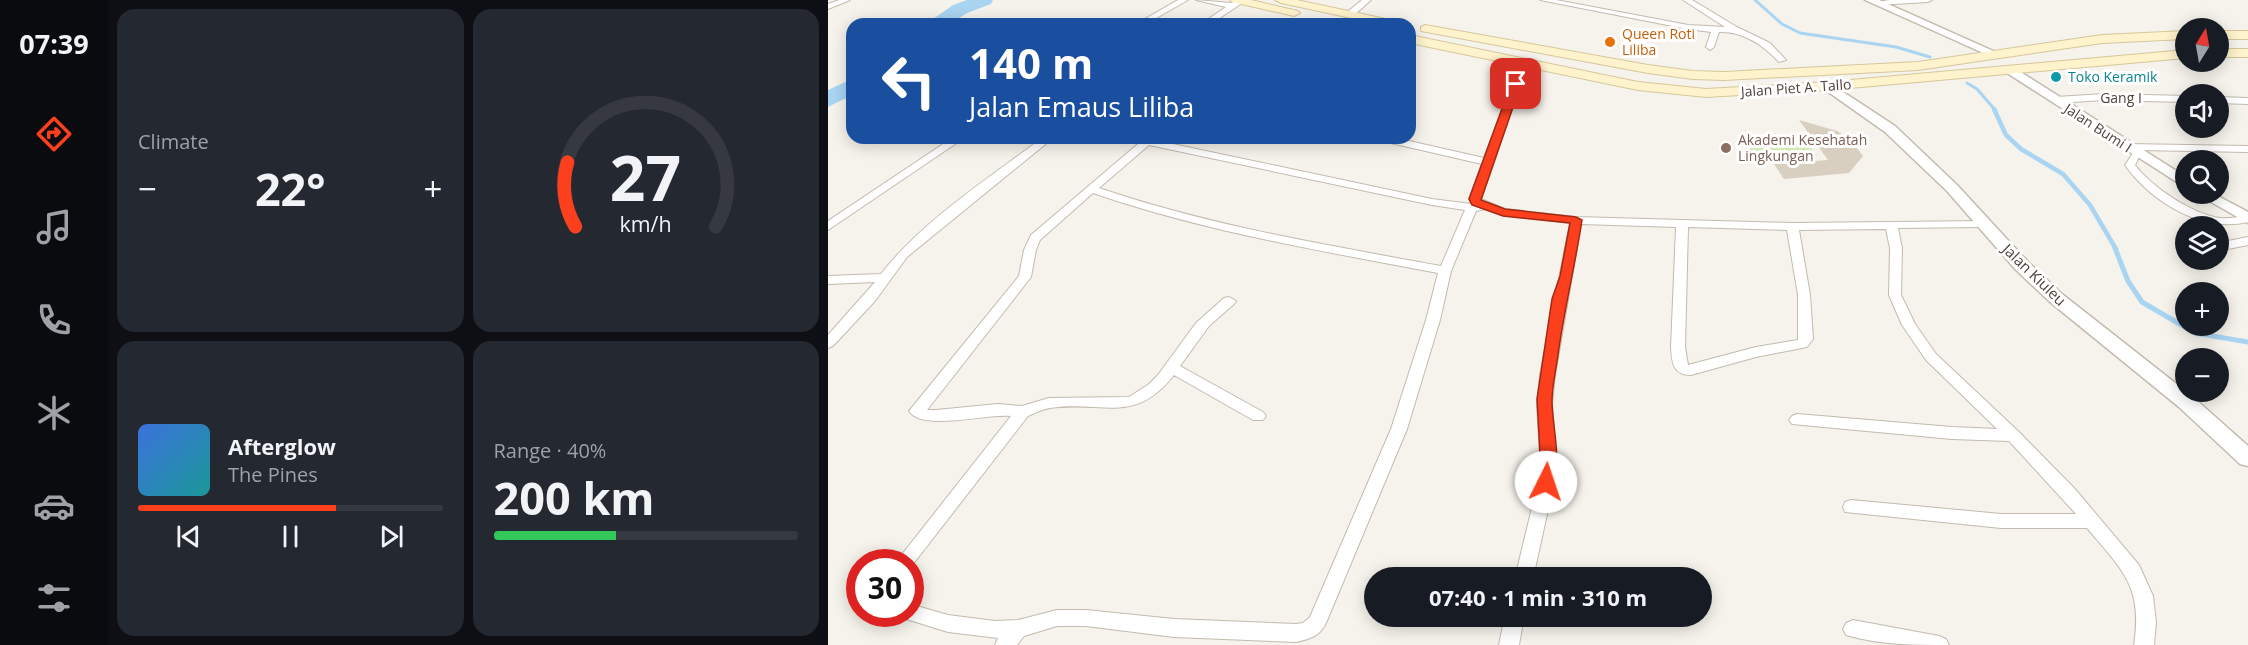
<!DOCTYPE html>
<html lang="en">
<head>
<meta charset="utf-8">
<style>
  :root { --surface:#171b24; --page:#242831; --text:#f1f3f6; --muted:#9ea1a6; --line:#363941; --accent:#fc3f1d }
  body { margin:0; font-family:"Open Sans",sans-serif; background:var(--page); color:var(--text); height:100vh; display:flex; flex-direction:column; font-size:22px; white-space:nowrap }
  * { box-sizing:border-box; margin:0 }
  p { font-size:20px; color:var(--muted) }
  .icon { flex:none; width:33px; height:33px; fill:none; stroke:currentColor; stroke-width:2; stroke-linecap:round; stroke-linejoin:round }
  .map { position:relative; flex:1; overflow:hidden }
  .side { display:flex; flex-direction:column; gap:9px; padding:9px; background:#0d0f14; width:720px }
  .side>* { flex:none }
  .banner { position:absolute; left:18px; top:18px; width:570px; height:126px; border-radius:18px; box-shadow:0 3px 15px #0003; background:#1a4fa0; color:#fff; overflow:hidden }
  .needle { width:39px; rotate:11deg }
  .fabs { position:absolute; left:1347px; top:18px; display:grid; gap:12px }
  .fabs a { display:grid; place-items:center; width:54px; height:54px; border-radius:50%; background:var(--surface); box-shadow:0 3px 15px #0003; font-size:30px }
  .speed { position:absolute; left:18px; top:549px; display:flex; gap:12px; font-size:30px; font-weight:700; text-align:center }
  .speed>* { display:grid; place-content:center; width:78px; height:78px; border-radius:50%; background:var(--surface); box-shadow:0 3px 15px #0003; line-height:1 }
  .speed .limit { border:9px solid #d22; background:#fff; color:#111 }
  .pin { position:absolute; display:grid; place-items:center; width:51px; height:51px; color:#fff; margin:-26px; border-radius:12px; box-shadow:0 3px 9px #0006 }
  .me { position:absolute; width:66px; margin:-33px; rotate:4deg; stroke-linejoin:round; filter:drop-shadow(0 0 4px #0008) }
  .turn { display:flex; align-items:center; gap:21px; height:126px; padding:0 24px; font-size:27px }
  .turn .icon { width:78px; height:78px; stroke-width:2.5 }
  .turn b { display:block; font-size:42px; line-height:51px }
  .big { font-size:45px; font-weight:700; line-height:1.1 }
  .side .widget { flex:1; display:flex; flex-direction:column; justify-content:center; gap:9px; min-width:0; padding:0 21px; border-radius:18px; background:var(--page) }
  .side .dial { align-items:center; gap:0 }
  .dial svg { height:156px; overflow:visible; fill:none; stroke:var(--line); stroke-width:7; stroke-linecap:round; text-anchor:middle }
  .dial text { fill:var(--text); stroke:none }
  .song { display:flex; align-items:center; gap:18px }
  .cover { width:72px; height:72px; border-radius:9px; background:linear-gradient(135deg,hsl(220 70% 55%),hsl(180 70% 35%)) }
  .played { height:6px; border-radius:3px; background:linear-gradient(90deg,var(--accent) 65%,var(--line) 65%) }
  .keys { display:flex; justify-content:space-around; direction:ltr }
  .heat { display:flex; justify-content:space-between; align-items:center; font-size:33px; direction:ltr }
  .charge { height:9px; border-radius:4px; background:linear-gradient(90deg,#34c759 40%,var(--line) 0) }
  .side .tiles { flex:1; display:grid; gap:9px; grid-template-columns:repeat(2,1fr) }
  .trip { position:absolute; left:536px; top:567px; width:348px; height:60px; border-radius:30px; background:var(--surface); box-shadow:0 3px 15px #0003; font-weight:700; line-height:60px; text-align:center }
  main { display:flex; flex:1; min-height:0 }
  .tab-bar { display:flex; flex-direction:column; width:108px; justify-content:space-around; align-items:center; background:#090b0e; color:var(--muted) }
  .tab-bar .icon { width:42px; height:42px }
  .tab-bar .active { color:var(--accent) }
  .tab-bar b { font-size:27px; color:var(--text) }
  .map>svg:first-child { display:block }
  .green { fill:#d2eab5 }
  .lines { fill:none; stroke-linecap:round; stroke-linejoin:round }
  .stream-far2 { stroke:#a9d4f2; stroke-width:3 }
  .stream-far1 { stroke:#a9d4f2; stroke-width:4.5 }
  .stream { stroke:#a9d4f2; stroke-width:5 }
  .river { fill:#a9d4f2; fill-rule:evenodd }
  .building { fill:#d8cfc1 }
  .minor-casing { stroke:#c2bbae; stroke-width:2 }
  .tertiary-casing { stroke:#c2bbae; stroke-width:3 }
  .secondary-casing { stroke:#d6c79b; stroke-width:2 }
  .minor { fill:#fff; fill-rule:evenodd }
  .tertiary { fill:#fff; fill-rule:evenodd }
  .secondary { fill:#fff3cd; fill-rule:evenodd }
  .route { fill:#fc3f1d; stroke:#a42913; stroke-width:1.5 }
  .food-dot { fill:#e8710a; stroke:#fff; stroke-width:2 }
  .culture-dot { fill:#0f9aa8; stroke:#fff; stroke-width:2 }
  .education-dot { fill:#8d6e63; stroke:#fff; stroke-width:2 }
  .labels { text-anchor:middle; stroke-width:6; stroke-linejoin:round; paint-order:stroke }
  .far-food-label { font-size:14px; fill:#c56008; stroke:#fff; text-anchor:start }
  .far-culture-label { font-size:14px; fill:#0d838f; stroke:#fff; text-anchor:start }
  .far-street-label { font-size:14px; fill:#4b4439; stroke:#fff }
  .far-education-label { font-size:14px; fill:#785e54; stroke:#fff; text-anchor:start }
  .street-label { font-size:15px; fill:#4b4439; stroke:#fff }
</style>
</head>
<body>
<main>
<nav class="tab-bar">
<b>07:39</b>
<svg class="icon active" aria-label="directions" viewBox="0 0 24 24"><path d="M12 3l9 9-9 9-9-9zM9 14v-3h6M13 9l2 2-2 2"/></svg>
<svg class="icon" aria-label="music" viewBox="0 0 24 24"><path d="M9 18V5l10-2v13"/><circle cx="6" cy="18" r="3"/><circle cx="16" cy="16" r="3"/></svg>
<svg class="icon" aria-label="phone" viewBox="0 0 24 24"><path d="M5 4h4l2 5-3 2q2 4 5 5l2-3 5 2v4C11 20 4 13 5 4z"/></svg>
<svg class="icon" aria-label="climate" viewBox="0 0 24 24"><path d="M12 3v18M4 7l16 10M4 17L20 7"/></svg>
<svg class="icon" aria-label="car" viewBox="0 0 24 24"><path d="M5 17H2v-5l4-1 3-4h7l3 4 3 1v5h-3M9 17h6M6 11h13"/><circle cx="7" cy="17" r="2"/><circle cx="17" cy="17" r="2"/></svg>
<svg class="icon" aria-label="filters" viewBox="0 0 24 24"><path d="M4 7h16M4 17h16"/><circle cx="9" cy="7" r="2"/><circle cx="15" cy="17" r="2"/></svg>
</nav>
<section class="side">
<div class="tiles">
<div class="widget"><p>Climate</p>
<div class="heat"><a>−</a><b class="big">22°</b><a>+</a></div>
</div>
<div class="widget dial"><svg viewBox="0 0 100 80">
<path d="M14 69A42 42 0 1 1 86 69"/>
<path d="M14 69A42 42 0 0 1 10 36" stroke="#fc3f1d"/>
<text x="50" y="56" font-size="32" font-weight="700">27</text>
<text x="50" y="72" font-size="11">km/h</text>
</svg></div>
<div class="widget">
<div class="song"><i class="cover"></i><div><b>Afterglow</b><p>The Pines</p></div></div>
<div class="played"></div>
<div class="keys"><svg class="icon" aria-label="previous" viewBox="0 0 24 24"><path d="M18 5L8 12l10 7zM5 5v14"/></svg><svg class="icon" aria-label="pause" viewBox="0 0 24 24"><path d="M8 5v14M16 5v14"/></svg><svg class="icon" aria-label="next" viewBox="0 0 24 24"><path d="M6 5l10 7-10 7zM19 5v14"/></svg></div>
</div>
<div class="widget"><p>Range · 40%</p><b class="big">200 km</b><div class="charge"></div></div>
</div>
</section>
<div class="map">
<svg width="1420" height="645" viewBox="0 0 1420 645">
  <rect width="100%" height="100%" fill="#f6f3ec"/>
  <polygon class="green" points="977,139 989,156 928,159 918,142"/>
  <g class="lines">
    <g class="stream-far2">
      <polyline points="927,0 954,24 972,33 1068,47 1102,57"/>
      <polyline points="1139,83 1149,89 1168,111"/>
    </g>
    <polyline class="stream-far1" points="1166,109 1178,135 1193,149 1235,174 1262,205 1288,249"/>
    <polyline class="stream" points="1287,248 1300,281 1314,302 1367,333 1420,342"/>
    <g class="river">
      <polygon points="139,0 165,0 163,4 139,13 122,24 98,24 125,5"/>
      <polygon points="24,79 24,95 0,107 0,90"/>
    </g>
  </g>
  <polygon class="building" points="971,120 1009,131 1021,138 1035,156 1021,173 956,179 946,164 1000,160"/>
  <g class="lines">
    <defs>
      <g id="minor">
        <polygon points="11,0 22,0 0,9 0,4"/>
        <polygon points="350,0 360,0 318,24 308,24"/>
        <polygon points="368,0 404,3 409,0 417,1 383,24 373,24 398,7"/>
        <polygon points="534,0 543,0 524,17 518,17 518,13"/>
        <path d="M712,0H728L860,25L897,27L855,0H864L909,27L942,43L958,60L951,62C935,45 915,31 891,32L886,47L882,50L878,47L883,32L860,29Z"/>
        <polygon points="1061,0 1104,0 1100,2 1049,5 1045,3"/>
        <path d="M696,59L700,62L653,199L677,209L748,217L964,223L1159,221L1161,223L1155,227L1070,228L1074,248L1073,295L1087,324L1108,354L1190,431L1247,489L1311,565L1325,596L1328,622L1326,645H1306C1315,586 1295,571 1259,528H1173L1017,512L1015,507L1017,502L1023,500L1173,514H1248L1181,441L1124,439L964,424L961,420L964,416L969,414L1124,427L1169,429L1098,360L1074,325L1061,295L1062,248L1058,229L971,230L982,295L985,339L979,347L928,357L863,375C845,375 844,363 843,347L848,227L753,224L727,375L724,404L728,456L725,487L705,578H687L709,487L712,456L709,404L712,375L742,223L675,215L657,209L648,211L623,271L612,320L579,429L498,623C492,636 482,639 468,642L346,637L258,626H229L196,636L189,645H167L170,638L120,632L75,618L73,614H82V604L120,615L167,621L190,620L229,610H258L346,619L468,624L475,623L482,617L563,429L598,320L610,273C494,251 378,232 265,193L212,240L208,250L203,277L99,410H108L170,404L194,406L221,398L301,397L321,384L330,375L368,323L396,298L401,297L408,301L406,304L381,326L352,366L435,412L438,416L435,420H425L346,375C306,426 275,400 222,408C215,409 207,413 200,416L82,568V562H69L72,557L183,416C160,413 94,432 81,411L191,276L196,250L203,235L317,138H328L326,140L604,199L643,204L641,199L654,164L554,141L549,138H568L656,158L692,62ZM321,145L604,205L637,210L613,266C498,245 383,226 271,188ZM860,227L959,230L970,295V340L928,347L860,365L857,347Z"/>
        <polygon points="1276,94 1358,96 1358,102 1276,100 1228,103 1223,100 1228,97"/>
        <polygon points="1390,97 1420,98 1420,104 1390,103"/>
        <polygon points="124,138 136,138 0,230 0,221"/>
        <path d="M214,138H225L79,257L47,301L5,346L0,348V335L47,282L0,284V276L53,274C94,221 160,179 214,138Z"/>
        <path d="M1299,144L1420,146V152L1310,150L1313,153L1307,165C1324,187 1364,214 1392,218C1401,219 1411,217 1420,215V222C1374,233 1323,202 1297,165L1307,150L1295,149L1294,147Z"/>
        <polygon points="1420,237 1420,245 1390,251 1390,243"/>
        <polygon points="677,616 696,616 691,645 671,645"/>
        <path d="M1025,620L1111,636L1118,639L1121,645C1087,645 1051,645 1018,635L1015,629L1018,623Z"/>
      </g>
      <g id="tertiary">
        <polygon points="1037,0 1051,0 1172,54 1170,56 1162,56"/>
        <polygon points="1183,66 1358,177 1358,188 1179,73 1177,70"/>
        <polygon points="1000,82 1067,126 1129,185 1200,262 1234,294 1365,397 1420,446 1420,466 1412,464 1351,407 1222,302 1188,270 1119,191 1057,132 996,89 994,86"/>
        <polygon points="1369,194 1386,194 1420,212 1420,223"/>
      </g>
      <g id="secondary">
        <polygon points="402,0 423,0 470,11 472,13 466,16 404,2"/>
        <polygon points="447,0 469,0 567,21 573,24 551,24 453,3"/>
        <polygon points="597,25 820,65 865,71 896,72 1090,62 1274,35 1358,31 1358,39 1274,43 1090,70 896,80 865,79 820,73 593,31 593,27"/>
        <rect x="1390" y="31" width="30" height="8"/>
        <polygon points="582,35 810,82 878,89 1000,82 1358,50 1358,58 1000,90 878,97 810,90 582,43"/>
        <rect x="1390" y="49" width="30" height="8"/>
      </g>
    </defs>
    <use href="#minor" class="minor-casing"/>
    <use href="#tertiary" class="tertiary-casing"/>
    <use href="#secondary" class="secondary-casing"/>
    <use href="#minor" class="minor"/>
    <use href="#tertiary" class="tertiary"/>
    <use href="#secondary" class="secondary"/>
  </g>
  <path class="route" d="M688,81L693,84L653,200L677,209L748,217L754,220C747,266 736,310 730,355C728,370 724,386 724,401C724,425 735,466 724,487L718,489L712,487L710,482L712,454L709,399L724,299L732,276L742,223L675,216L644,205L641,199L683,84Z"/>
  <circle class="food-dot" cx="782" cy="42" r="6"/>
  <circle class="culture-dot" cx="1228" cy="77" r="6"/>
  <circle class="education-dot" cx="898" cy="148" r="6"/>
  <g class="labels">
    <g class="far-food-label">
      <text x="794" y="39">Queen Roti<tspan x="794" dy="16">Liliba</tspan></text>
    </g>
    <g class="far-culture-label">
      <text x="1240" y="82">Toko Keramik</text>
    </g>
    <g class="far-street-label">
      <text transform="translate(968 88) rotate(-4)" y="5">Jalan Piet A. Tallo</text>
      <text x="1293" y="103">Gang I</text>
      <text transform="translate(1270 128) rotate(33)" y="5">Jalan Bumi I</text>
    </g>
    <g class="far-education-label">
      <text x="910" y="145">Akademi Kesehatah<tspan x="910" dy="16">Lingkungan</tspan></text>
    </g>
    <g class="street-label">
      <text transform="translate(1206 275) rotate(44)" y="5">Jalan Kiuleu</text>
    </g>
  </g>
</svg>
<div class="fabs">
<a><svg class="needle" viewBox="-14 -14 28 28"><path d="M0-13l5 13h-10z" fill="#e53935"/><path d="M0 13l5-13h-10z" fill="#9ea1a6"/></svg></a>
<a><svg class="icon" aria-label="sound" viewBox="0 0 24 24"><path d="M4 9h4l5-4v14l-5-4H4zM17 9q2 3 0 6"/></svg></a>
<a><svg class="icon" aria-label="search" viewBox="0 0 24 24"><circle cx="10" cy="10" r="6"/><path d="M15 15l6 6"/></svg></a>
<a><svg class="icon" aria-label="layers" viewBox="0 0 24 24"><path d="M12 4l9 5-9 5-9-5zM3 14l9 5 9-5"/></svg></a>
<a>+</a>
<a>−</a>
</div>
<div class="speed"><div class="limit">30</div></div>
<div class="pin" style="left:688px;top:84px;background:#d93025"><svg class="icon" aria-label="arrive" viewBox="0 0 24 24"><path d="M6 21V4h12l-3 4 3 4H6"/></svg></div>
<svg class="me" style="left:718px;top:482px" viewBox="-20 -20 40 40"><circle r="19" fill="#fff"/><path d="M0-13L10 11 0 6-10 11z" fill="#fc3f1d"/></svg>
<div class="trip">07:40 · 1 min · 310 m</div>
<div class="banner">
<div class="turn"><svg class="icon" aria-label="left" viewBox="0 0 24 24"><path d="M17 20v-9H6M10 6l-5 5 5 5"/></svg><div><b>140 m</b>Jalan Emaus Liliba</div></div>
</div>
</div>
</main>
</body>
</html>
